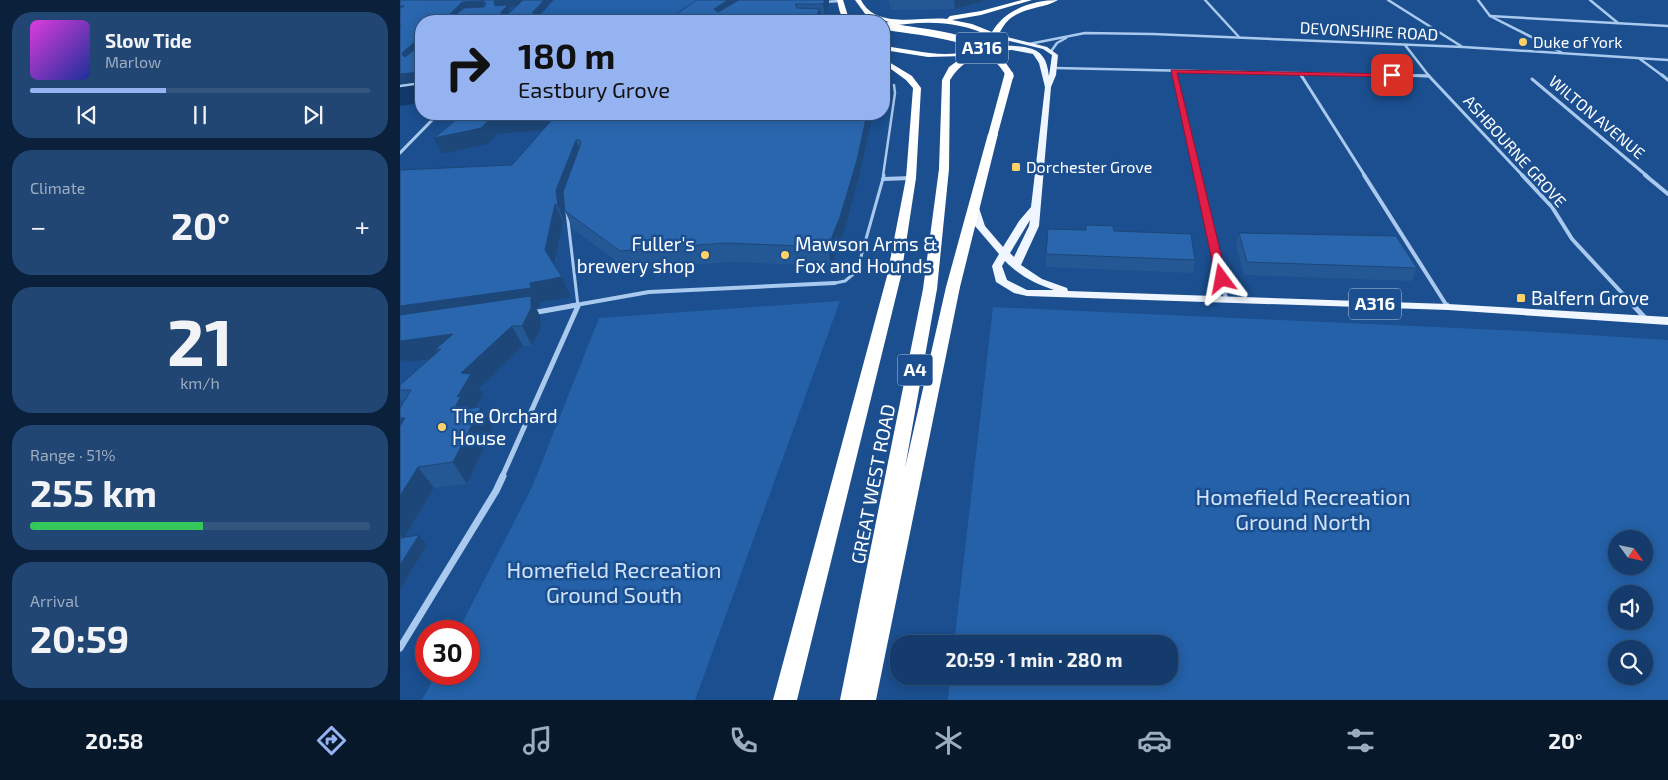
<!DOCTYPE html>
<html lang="en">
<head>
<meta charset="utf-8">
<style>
  :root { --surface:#143b6b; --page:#214673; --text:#f1f3f6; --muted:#9dadc1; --line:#33557e; --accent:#95b2f1 }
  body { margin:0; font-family:"Exo 2",sans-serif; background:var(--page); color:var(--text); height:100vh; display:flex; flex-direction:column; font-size:19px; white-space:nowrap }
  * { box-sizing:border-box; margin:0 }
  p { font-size:16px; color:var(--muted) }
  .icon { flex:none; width:28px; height:28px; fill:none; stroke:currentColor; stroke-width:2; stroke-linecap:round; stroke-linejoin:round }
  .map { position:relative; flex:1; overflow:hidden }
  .details { display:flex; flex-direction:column; gap:12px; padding:12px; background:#0b203b; width:400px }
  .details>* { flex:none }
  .guide { position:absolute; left:15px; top:15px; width:475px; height:105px; border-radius:20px; box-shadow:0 2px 12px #0003,0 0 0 1px var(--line); background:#95b2f1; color:#111; overflow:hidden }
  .needle { width:32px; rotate:123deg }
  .controls { position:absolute; left:1208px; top:530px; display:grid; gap:10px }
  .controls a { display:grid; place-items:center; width:45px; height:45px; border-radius:50%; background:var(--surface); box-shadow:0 2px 12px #0003,0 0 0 1px var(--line); font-size:25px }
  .speed { position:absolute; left:15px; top:620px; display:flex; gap:10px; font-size:25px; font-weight:700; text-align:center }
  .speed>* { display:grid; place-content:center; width:65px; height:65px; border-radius:50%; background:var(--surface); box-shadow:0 2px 12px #0003,0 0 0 1px var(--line); line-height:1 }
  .speed .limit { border:8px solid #d22; background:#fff; color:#111 }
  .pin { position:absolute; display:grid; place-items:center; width:42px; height:42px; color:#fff; margin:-21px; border-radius:10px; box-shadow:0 2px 8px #0006 }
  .me { position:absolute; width:55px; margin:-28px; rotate:347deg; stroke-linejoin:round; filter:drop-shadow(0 0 4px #0008) }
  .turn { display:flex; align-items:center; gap:18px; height:105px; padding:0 20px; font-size:22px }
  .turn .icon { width:65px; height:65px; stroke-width:2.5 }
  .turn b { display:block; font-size:35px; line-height:42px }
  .big { font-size:38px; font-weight:700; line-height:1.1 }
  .details .widget { flex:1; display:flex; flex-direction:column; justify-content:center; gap:8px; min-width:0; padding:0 18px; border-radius:20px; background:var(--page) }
  .details .dial { align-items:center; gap:0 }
  .dial b { font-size:65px; line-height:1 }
  .song { display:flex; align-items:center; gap:15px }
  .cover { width:60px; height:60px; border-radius:8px; background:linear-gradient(135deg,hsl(300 70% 55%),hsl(230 70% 35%)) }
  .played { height:5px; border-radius:2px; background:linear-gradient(90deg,var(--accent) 40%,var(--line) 40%) }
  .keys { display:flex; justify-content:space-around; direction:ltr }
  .heat { display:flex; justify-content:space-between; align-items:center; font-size:28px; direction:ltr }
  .charge { height:8px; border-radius:4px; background:linear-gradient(90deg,#34c759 51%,var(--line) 0) }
  .trip { position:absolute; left:490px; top:635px; width:288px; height:50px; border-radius:20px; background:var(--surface); box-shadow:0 2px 12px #0003,0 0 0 1px var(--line); font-weight:700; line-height:50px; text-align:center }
  .tabs { display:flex; height:80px; justify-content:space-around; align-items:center; background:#08182b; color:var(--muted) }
  .tabs .icon { width:35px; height:35px }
  .tabs .active { color:var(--accent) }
  .tabs b { font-size:22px; color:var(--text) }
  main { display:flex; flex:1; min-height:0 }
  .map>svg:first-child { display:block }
  .green { fill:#2461a8; fill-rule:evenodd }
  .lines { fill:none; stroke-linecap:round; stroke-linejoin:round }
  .river { fill:#123a6d; fill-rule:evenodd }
  .lane-far2 { stroke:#a9c9ee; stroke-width:2 }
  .lane-far1 { stroke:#a9c9ee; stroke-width:2.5 }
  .lane { stroke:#a9c9ee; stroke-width:3 }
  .street-far4 { stroke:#a9c9ee; stroke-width:2.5 }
  .street-far3 { stroke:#a9c9ee; stroke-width:3 }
  .street-far2 { stroke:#a9c9ee; stroke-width:4 }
  .street-far1 { stroke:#a9c9ee; stroke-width:5 }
  .street { stroke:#a9c9ee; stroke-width:7 }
  .primary { fill:#f0f6ff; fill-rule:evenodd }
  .highway { fill:#fff; fill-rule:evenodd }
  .highway-bridge-far1 { stroke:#fff; stroke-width:7 }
  .highway-bridge { stroke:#fff; stroke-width:9 }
  .wall { fill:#245895; fill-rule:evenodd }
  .shaded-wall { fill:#1d4779 }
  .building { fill:#2a66ad; stroke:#1d4779; fill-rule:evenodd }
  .route { fill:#e11d48; stroke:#92132f }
  .poi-dot { fill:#ffd166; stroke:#1b4f8f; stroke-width:2 }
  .labels { text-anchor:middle; stroke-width:5; stroke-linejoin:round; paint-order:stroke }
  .far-street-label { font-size:16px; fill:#fff; stroke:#1b4f8f }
  .far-poi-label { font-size:16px; fill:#fff; stroke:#1b4f8f; text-anchor:start }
  .shield { fill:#1b4f8f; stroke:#bbcadd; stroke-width:1 }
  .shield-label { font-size:18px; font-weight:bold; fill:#fff }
  .poi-label { font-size:19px; fill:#fff; stroke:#1b4f8f; text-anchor:start }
  .street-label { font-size:19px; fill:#fff; stroke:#1b4f8f }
  .near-park-label { font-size:22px; fill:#cfe3fa; stroke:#1b4f8f }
</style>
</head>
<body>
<main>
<section class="details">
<div class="widget">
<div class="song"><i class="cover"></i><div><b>Slow Tide</b><p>Marlow</p></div></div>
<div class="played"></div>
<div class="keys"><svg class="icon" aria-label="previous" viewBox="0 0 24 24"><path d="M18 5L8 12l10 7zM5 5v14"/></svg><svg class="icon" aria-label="pause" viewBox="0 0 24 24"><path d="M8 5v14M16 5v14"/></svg><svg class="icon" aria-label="next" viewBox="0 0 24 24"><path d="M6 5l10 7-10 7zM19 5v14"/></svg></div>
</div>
<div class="widget"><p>Climate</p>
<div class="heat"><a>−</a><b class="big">20°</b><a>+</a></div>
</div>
<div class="widget dial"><b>21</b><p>km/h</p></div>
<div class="widget"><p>Range · 51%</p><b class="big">255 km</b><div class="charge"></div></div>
<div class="widget"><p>Arrival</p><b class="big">20:59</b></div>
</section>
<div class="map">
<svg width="1268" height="700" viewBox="0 0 1268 700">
  <rect width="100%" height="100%" fill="#1b4f8f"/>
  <g class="green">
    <polygon points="154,0 315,0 273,21 135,21"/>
    <polygon points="440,301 295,700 22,700 36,674 69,674 69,631 58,631 132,487 199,318"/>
    <path d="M593,307L1123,331L1268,340V700H548L550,676H769V644H554ZM1216,539H1244V566H1216ZM1216,594H1244V621H1216ZM1216,649H1244V676H1216Z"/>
  </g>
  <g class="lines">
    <polygon class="river" points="11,82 20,84 21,95 14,104 0,106 0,83"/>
    <polyline class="lane-far2" points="418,17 439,19"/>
    <g class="lane-far1">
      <polyline points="0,86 21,83"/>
      <polyline points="483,176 495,93 494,85"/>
    </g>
    <g class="lane">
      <polyline points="167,212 178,306"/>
      <polyline points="435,283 445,281 457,271 484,175"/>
    </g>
    <g class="street-far4">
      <polyline points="805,0 839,37"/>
      <polyline points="988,0 1061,46"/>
      <polyline points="1078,0 1090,16 1161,52"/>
      <polyline points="1190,0 1218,23"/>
      <polyline points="423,2 440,1"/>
      <polyline points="1090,16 1268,26"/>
      <polyline points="435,21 445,17"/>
      <polyline points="629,44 685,33 753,34 1063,47 1268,60"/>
      <polyline points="1005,45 1029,76"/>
      <polyline points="652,50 657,43 666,38"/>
      <polyline points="1240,59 1263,76"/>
      <polyline points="655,68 1029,76"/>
      <polyline points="773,71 774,76"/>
      <polyline points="900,74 902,76"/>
    </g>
    <g class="street-far3">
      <polyline points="774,75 797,176"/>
      <polyline points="901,75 965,176"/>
      <polyline points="993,75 1029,76"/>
      <polyline points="1028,75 1123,176"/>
      <polyline points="1262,75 1268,80"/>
      <polyline points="1132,79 1247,176"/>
      <polyline points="0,153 38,114"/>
    </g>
    <g class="street-far2">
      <polyline points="797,175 826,298"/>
      <polyline points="964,175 1047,306"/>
      <polyline points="1122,175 1152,207 1172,239 1234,306"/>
      <polyline points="1245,175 1268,194"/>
      <polyline points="483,179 511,178"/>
      <polyline points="170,306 249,292 435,283"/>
    </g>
    <g class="street-far1">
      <polyline points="1047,305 1048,307"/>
      <polyline points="1233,305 1246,319"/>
      <polyline points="132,313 177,305"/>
      <polyline points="102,477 178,306"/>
    </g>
    <polyline class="street" points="0,648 96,491 103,476"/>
    <path class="primary" d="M595,34L647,47L658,55L656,75L651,87L639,226L621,265L642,279L667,288L668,291L1048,304L1268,317V325L1048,310L627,296L614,293L596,282L592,266L599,254L575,226L570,207L572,205H578L585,226L603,247L619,221L631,207L645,87L639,63L633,54L612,50L581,51L578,49L581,47C596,46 634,42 643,57C647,62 648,70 649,76L652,55L643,49L593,37ZM630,220L629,226L614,257L610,253ZM605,261C620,276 634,283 654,290H627L607,280L602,266Z"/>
    <g class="highway">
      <path d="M437,0H443L448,16L454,21C440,21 440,12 437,0Z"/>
      <path d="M455,0H461C476,30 521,16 547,19L550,16L581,11L622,0H632L581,15L552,20L572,24L592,32C605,9 634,0 658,0C645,8 628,7 614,16C600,24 600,39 588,48C574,58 559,64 550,80L549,169L537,289L505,468L546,287L588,134L593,131L598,134L560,287L476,700H440L523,289L539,169L542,80L549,67L564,56L528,57L484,50V46C519,50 563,66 591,37C556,19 521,21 484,27V23L489,22L466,15Z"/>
      <polygon points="484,59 512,76 521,88 516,178 501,276 397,700 373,700 487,276 506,178 513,88 506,80 484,64"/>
    </g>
    <path class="highway-bridge-far1" d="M484,26C526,34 589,33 610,76"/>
    <polyline class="highway-bridge" points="593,134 609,75"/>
  </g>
  <g class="wall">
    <path d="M0,0H153L137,18V20L21,21V81L0,84ZM117,6L111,12L109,7Z"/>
    <polygon points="297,0 429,0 429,5 425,15 421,16 422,21"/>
    <polygon points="488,0 588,0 555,9 491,10"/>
    <polygon points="63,114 473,114 459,177 443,235 431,266 331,262 228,270 173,229 165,211 165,206 164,208 165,224 163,222 154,265 162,277 171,297 140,302 140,307 136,308 140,316 141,328 132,346 123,346 79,388 83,395 76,408 81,407 93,428 67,484 34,488 5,537 27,545 0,590 0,408 3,403 0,398 0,385 29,360 9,362 7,360 112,165 142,131 97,134 88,144 42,154"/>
    <polygon points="714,231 795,260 793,273 646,267 646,254"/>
    <polygon points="839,233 1017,268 1012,281 844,275 836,245"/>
  </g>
  <g class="shaded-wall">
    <polygon points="105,0 124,0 118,6 109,7 111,13 104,20 98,13 94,1"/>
    <polygon points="144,0 153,0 137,18 137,20 136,21 127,21 132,13"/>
    <polygon points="328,0 406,0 317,21 314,9"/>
    <polygon points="425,0 429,0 429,5 425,15 423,4"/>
    <polygon points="554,0 588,0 555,9"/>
    <polygon points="83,1 86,8 53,21 50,14 62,2"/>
    <polygon points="420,9 422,21 413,21"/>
    <polygon points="16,41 19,49 7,60 2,55 3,52"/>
    <polygon points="21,72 21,81 0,84 0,74"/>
    <polygon points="157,114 163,129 97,134 88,144 42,154 34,138 90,119"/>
    <polygon points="467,114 473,114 459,177 443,235 431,266 428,247"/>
    <polygon points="176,140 182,156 164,208 165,224 158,206 156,190"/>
    <polygon points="155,204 163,222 153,269 145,250"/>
    <polygon points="162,277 171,297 140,302 140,307 136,308 140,316 141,328 132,346 122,326 131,308 0,328 0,306"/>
    <polygon points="112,326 123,346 79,388 83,395 72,414 53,411 57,397 61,373"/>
    <polygon points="53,334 41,349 36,349 42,358 9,362 7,360 0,361 0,341"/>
    <polygon points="81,407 93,428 67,484 53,462"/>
    <polygon points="0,418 5,418 0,430"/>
    <polygon points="18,467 34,488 3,540 0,535 0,496"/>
    <polygon points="19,535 27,545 0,590 0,565"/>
  </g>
  <g class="building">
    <path d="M0,0H105L94,1L95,6L108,5L101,12L102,16H106L123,0H144L132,13L135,12L127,21H21V72L0,74V26L1,25H0V8L4,6H0ZM83,1L86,3L84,7L64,8L54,16L50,14L62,2ZM16,41L19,42V46L5,57L2,55L3,52Z"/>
    <polygon points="297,0 328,0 314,9 318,12 339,0 425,0 423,4 395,4 397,8 420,9 413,21 266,21"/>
    <polygon points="63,114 467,114 457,160 440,217 428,247 326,243 220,251 165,211 163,192 181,143 180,140 176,140 156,190 158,206 155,204 145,250 162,277 130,283 131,288 0,306 0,170 112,165 157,114 90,119 81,128 34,138"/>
    <polygon points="686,225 713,226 714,231 791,234 795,260 646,254 648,229 686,230"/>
    <polygon points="839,233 996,236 1017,268 847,262"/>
    <polygon points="131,296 131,308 122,326 112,326 61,373 71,374 57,397 61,396 53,411 81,407 53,462 18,467 0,496 0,426 5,418 0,418 0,408 11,390 0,390 0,385 41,349 36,349 53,334 0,341 0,315"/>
    <polygon points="19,535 0,565 0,538"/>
  </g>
  <polygon class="route" points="771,70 992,74 995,75 992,77 777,73 827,279 822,282 816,279"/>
  <g class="poi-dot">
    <circle cx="1123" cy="42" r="5"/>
    <rect x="611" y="162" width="10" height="10" rx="2.5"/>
    <circle cx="305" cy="255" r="5"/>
    <circle cx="385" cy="255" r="5"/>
    <rect x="1116" y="293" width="10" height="10" rx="2.5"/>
    <circle cx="42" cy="427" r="5"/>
  </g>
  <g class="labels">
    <g class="far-street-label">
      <text transform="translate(969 31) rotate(3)" y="6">DEVONSHIRE ROAD</text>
      <text transform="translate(1197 117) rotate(40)" y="6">WILTON AVENUE</text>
      <text transform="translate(1115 151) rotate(48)" y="6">ASHBOURNE GROVE</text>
    </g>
    <g class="far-poi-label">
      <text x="1133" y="48">Duke of York</text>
      <text x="626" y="173">Dorchester Grove</text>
    </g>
    <g class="shield">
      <rect x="556" y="32.5" width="52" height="31" rx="4"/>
      <rect x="949" y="288.5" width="52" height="31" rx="4"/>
      <rect x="497.5" y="354.5" width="35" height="31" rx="4"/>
    </g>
    <g class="shield-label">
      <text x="582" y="54">A316</text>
      <text x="975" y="310">A316</text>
      <text x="515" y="376">A4</text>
    </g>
    <g class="poi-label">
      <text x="295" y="251" text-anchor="end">Fuller's<tspan x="295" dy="22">brewery shop</tspan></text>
      <text x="395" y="251">Mawson Arms &amp;<tspan x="395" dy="22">Fox and Hounds</tspan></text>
      <text x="1131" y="305">Balfern Grove</text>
      <text x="52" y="423">The Orchard<tspan x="52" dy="22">House</tspan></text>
    </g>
    <g class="street-label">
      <text transform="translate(473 484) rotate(-79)" y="7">GREAT WEST ROAD</text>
    </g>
    <g class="near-park-label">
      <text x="903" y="505">Homefield Recreation<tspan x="903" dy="25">Ground North</tspan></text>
      <text x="214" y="578">Homefield Recreation<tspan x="214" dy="25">Ground South</tspan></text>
    </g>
  </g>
</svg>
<div class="controls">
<a><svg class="needle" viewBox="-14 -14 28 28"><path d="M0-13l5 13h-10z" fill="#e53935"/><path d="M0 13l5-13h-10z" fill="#9dadc1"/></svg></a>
<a><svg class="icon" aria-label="sound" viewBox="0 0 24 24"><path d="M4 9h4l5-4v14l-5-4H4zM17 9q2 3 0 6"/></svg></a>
<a><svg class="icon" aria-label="search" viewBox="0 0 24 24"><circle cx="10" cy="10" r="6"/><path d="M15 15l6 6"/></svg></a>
</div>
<div class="speed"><div class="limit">30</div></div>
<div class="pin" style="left:992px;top:75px;background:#d93025"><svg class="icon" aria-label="arrive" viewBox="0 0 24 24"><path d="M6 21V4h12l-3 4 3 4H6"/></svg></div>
<svg class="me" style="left:822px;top:279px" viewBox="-20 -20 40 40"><path d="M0-17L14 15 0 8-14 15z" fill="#e11d48" stroke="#fff" stroke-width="4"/></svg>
<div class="trip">20:59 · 1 min · 280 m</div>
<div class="guide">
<div class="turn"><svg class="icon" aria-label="right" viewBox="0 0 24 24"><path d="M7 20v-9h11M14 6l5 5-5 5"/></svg><div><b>180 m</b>Eastbury Grove</div></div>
</div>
</div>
</main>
<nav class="tabs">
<b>20:58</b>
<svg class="icon active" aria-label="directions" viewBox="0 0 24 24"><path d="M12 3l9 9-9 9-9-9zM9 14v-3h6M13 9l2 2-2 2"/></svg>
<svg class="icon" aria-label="music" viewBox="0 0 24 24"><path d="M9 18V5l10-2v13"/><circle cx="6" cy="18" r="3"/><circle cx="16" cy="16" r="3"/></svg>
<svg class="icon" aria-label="phone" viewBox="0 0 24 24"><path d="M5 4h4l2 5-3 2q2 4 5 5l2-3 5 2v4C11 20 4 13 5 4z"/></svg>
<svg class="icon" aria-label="climate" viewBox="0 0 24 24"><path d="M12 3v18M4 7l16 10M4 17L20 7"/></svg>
<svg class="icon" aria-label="car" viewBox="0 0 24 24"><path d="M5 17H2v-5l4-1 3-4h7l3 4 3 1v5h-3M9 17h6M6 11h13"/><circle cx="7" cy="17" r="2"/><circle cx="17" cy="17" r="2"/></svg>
<svg class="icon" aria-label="filters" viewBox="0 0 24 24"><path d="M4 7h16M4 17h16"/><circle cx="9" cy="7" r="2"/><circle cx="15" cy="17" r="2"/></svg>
<b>20°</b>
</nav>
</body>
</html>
